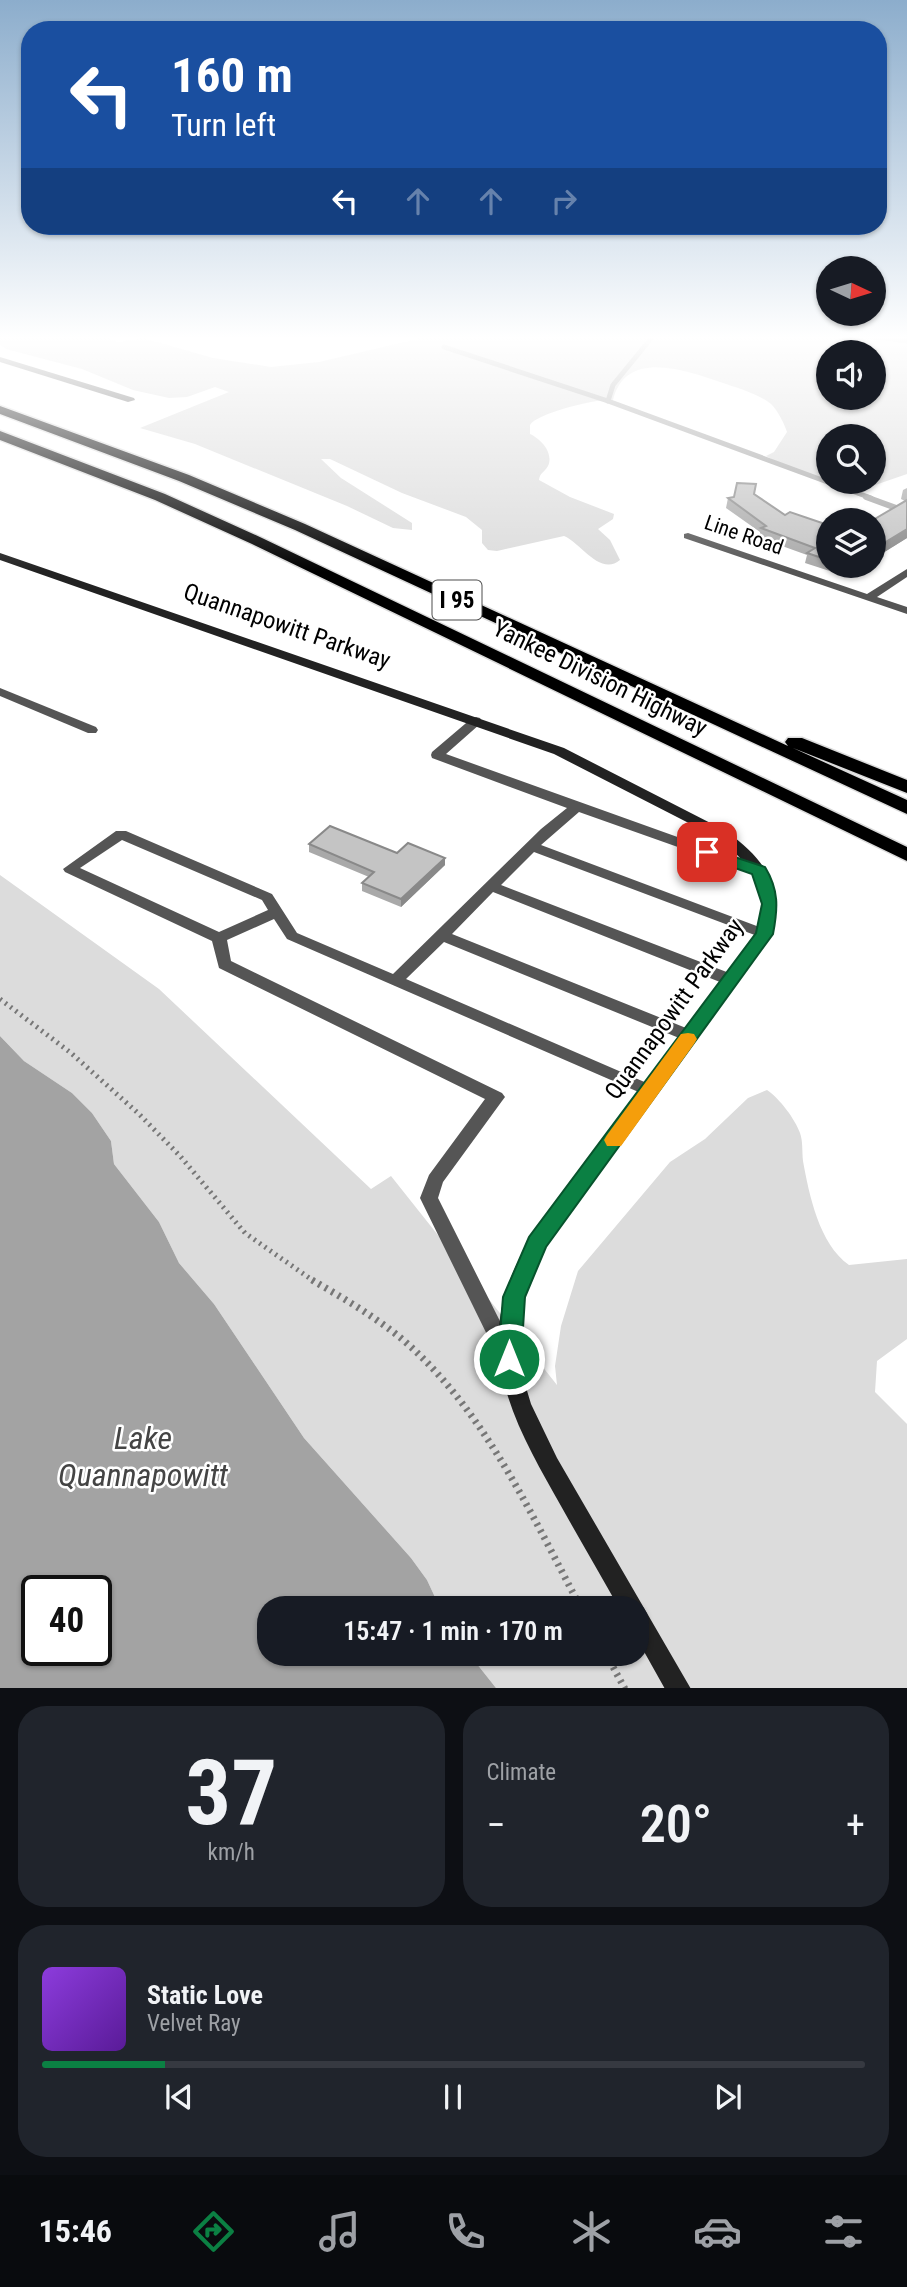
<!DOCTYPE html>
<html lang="en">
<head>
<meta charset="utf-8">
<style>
  :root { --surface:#171b24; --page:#20242c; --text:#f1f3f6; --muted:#9ea1a6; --line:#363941; --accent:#0b8043 }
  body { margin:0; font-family:"Roboto Condensed",sans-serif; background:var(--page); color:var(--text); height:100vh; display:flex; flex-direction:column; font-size:26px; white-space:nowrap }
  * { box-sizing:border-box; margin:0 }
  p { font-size:23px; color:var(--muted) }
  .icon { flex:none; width:38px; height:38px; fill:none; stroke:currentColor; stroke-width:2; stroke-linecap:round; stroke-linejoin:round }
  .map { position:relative; height:1688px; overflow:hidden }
  .drawer { display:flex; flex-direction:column; gap:18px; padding:18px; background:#0d0f14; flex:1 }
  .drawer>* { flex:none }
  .banner { position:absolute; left:21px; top:21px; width:866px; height:214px; border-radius:28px; box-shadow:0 2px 5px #0004; background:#1a4fa0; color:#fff; overflow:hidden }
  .needle { width:46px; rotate:94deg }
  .controls { position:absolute; left:816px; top:256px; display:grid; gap:14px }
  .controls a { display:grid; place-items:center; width:70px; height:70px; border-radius:50%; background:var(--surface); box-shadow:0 2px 5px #0004; font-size:35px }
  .speed { position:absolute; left:21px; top:1575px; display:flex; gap:14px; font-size:35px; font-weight:700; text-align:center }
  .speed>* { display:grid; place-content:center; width:91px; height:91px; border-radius:50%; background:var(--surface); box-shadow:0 2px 5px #0004; line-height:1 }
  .speed .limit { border:4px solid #111; border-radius:10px; background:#fff; color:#111 }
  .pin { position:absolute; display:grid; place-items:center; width:60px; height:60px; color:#fff; margin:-30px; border-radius:14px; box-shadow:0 4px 10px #0006 }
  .me { position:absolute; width:77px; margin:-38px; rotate:0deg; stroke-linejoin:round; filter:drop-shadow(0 0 5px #0008) }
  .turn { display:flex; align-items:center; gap:24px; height:147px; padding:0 35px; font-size:32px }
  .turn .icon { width:91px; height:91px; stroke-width:2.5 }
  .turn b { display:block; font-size:49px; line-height:60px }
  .lanes { display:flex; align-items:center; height:66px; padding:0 35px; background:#0003; justify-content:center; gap:35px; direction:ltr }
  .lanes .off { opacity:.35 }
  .big { font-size:52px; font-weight:600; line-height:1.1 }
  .drawer .card { flex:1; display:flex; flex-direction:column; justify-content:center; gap:10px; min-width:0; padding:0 24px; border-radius:28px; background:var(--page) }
  .drawer .dial { align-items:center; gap:0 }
  .dial b { font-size:91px; line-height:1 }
  .song { display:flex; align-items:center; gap:21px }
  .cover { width:84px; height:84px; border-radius:10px; background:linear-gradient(135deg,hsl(270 70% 55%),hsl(270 70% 35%)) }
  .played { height:7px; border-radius:4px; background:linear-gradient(90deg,var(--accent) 15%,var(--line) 15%) }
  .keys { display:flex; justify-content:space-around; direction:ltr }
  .heat { display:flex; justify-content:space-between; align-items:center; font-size:38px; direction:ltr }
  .drawer .tiles { flex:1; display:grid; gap:18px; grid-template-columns:1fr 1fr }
  .card:last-child { grid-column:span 2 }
  .trip { position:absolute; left:257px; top:1596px; width:392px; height:70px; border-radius:28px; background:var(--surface); box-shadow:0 2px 5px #0004; font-weight:600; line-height:70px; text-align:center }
  .tab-bar { display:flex; height:112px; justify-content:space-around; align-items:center; background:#090b0e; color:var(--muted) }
  .tab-bar .icon { width:49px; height:49px }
  .tab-bar .selected { color:var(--accent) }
  .tab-bar b { font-size:32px; color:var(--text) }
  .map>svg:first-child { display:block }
  .green { fill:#dcdcdc; fill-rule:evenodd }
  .water { fill:#a3a3a3; fill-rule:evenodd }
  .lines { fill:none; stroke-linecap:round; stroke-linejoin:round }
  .stream-far1 { stroke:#a3a3a3; stroke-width:5 }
  .stream { stroke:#a3a3a3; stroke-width:6 }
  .highway-casing { stroke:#dbdbdb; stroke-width:3 }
  .path-far1 { stroke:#777; stroke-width:5; stroke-dasharray:2 4.5; stroke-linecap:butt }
  .path { stroke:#777; stroke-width:7; stroke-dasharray:2.5 5; stroke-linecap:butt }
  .lane { fill:#555; fill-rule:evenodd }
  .street { fill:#555; fill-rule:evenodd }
  .secondary { fill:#222; fill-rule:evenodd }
  .highway { fill:#000; fill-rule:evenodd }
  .wall { fill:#a9a9a9 }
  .shaded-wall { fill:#898989 }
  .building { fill:#c4c4c4; stroke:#898989; stroke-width:2 }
  .route { fill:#0b8043; stroke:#07532c; stroke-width:2 }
  .slow { fill:#f59e0b }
  .labels { text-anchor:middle; stroke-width:5; stroke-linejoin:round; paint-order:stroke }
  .far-street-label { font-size:21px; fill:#000; stroke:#fff }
  .shield { fill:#fff; stroke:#4c4c4c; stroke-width:2 }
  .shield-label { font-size:23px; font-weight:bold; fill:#000 }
  .street-label { font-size:24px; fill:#000; stroke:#fff }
  .near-water-label { font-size:32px; font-style:italic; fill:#444; stroke:#fff }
</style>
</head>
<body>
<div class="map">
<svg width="907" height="1689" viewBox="0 0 907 1689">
  <rect width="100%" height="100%" fill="#fff"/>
  <g class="green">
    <path d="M0,336H102L118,342L143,338L213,358L271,367L319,362L426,337L907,336V474L855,492L787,467L766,456L774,452L787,432C784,423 778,411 771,404C757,393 737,388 720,382C684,370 626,349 613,400C600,398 537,413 530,425V434C541,439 554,453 548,466C544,473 540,472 539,480L570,497L614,514L613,519L598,529L610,540L620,560C600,577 579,541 564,536L497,551L488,550L482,543V530L466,517L402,493L330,459H321L341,478L412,523V530L393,528L347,506L195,444L140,428L229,392L215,387L187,397L169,398L133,390L82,369L6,349L0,345ZM828,352H873V397H828ZM828,436H873V481H828Z"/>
    <path d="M0,875L159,989L371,1189L391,1176L557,1385L555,1366L561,1326L578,1271L670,1162L705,1139L748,1098L767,1090C780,1099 795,1119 800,1133C803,1141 802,1152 803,1161C809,1194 819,1244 849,1265L907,1259V1339L877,1361L875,1392L907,1424V1688H496L469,1654H637V1608H440L427,1580L411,1558L304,1438L214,1304L179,1263L159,1222L114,1164L111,1141L92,1113L72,1093L24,1061L0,1036Z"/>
  </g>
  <path class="water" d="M0,1036L24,1061L72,1093L92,1113L111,1141L114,1164L159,1222L179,1263L214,1304L304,1438L411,1558L427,1580L440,1608H270V1654H469L496,1688H0ZM37,1591H96V1650H37Z"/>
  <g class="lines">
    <g class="stream-far1">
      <polyline points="866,336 907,341"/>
      <polyline points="444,347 608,401 871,498"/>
      <polyline points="608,401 613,385 653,336"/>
    </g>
    <polyline class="stream" points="866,497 907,512"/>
    <defs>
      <g id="highway">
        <polygon points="0,406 189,475 305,524 788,746 785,742 788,738 802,738 907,780 907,793 793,748 907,800 907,814 295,530 179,481 0,414"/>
        <polygon points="0,431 165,494 262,538 907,847 907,861 252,544 155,500 0,440"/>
      </g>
    </defs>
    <use href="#highway" class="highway-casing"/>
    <polyline class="path-far1" points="0,999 71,1053 139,1114 180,1156 245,1233 315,1282"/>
    <g class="path">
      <path d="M312,1280C343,1298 374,1316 402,1339C484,1409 531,1514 581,1608"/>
      <polyline points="606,1654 625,1689"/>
    </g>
    <g class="lane">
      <polygon points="0,357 134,398 135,400 128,402 0,362"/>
      <polygon points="0,688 96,727 98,730 96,733 88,733 0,696"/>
      <path d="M476,717L480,718L482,721L480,724L446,754L764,868L766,871L764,874H754L579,812L541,845L770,931L773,934L770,937H760L534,852L501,885L737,976L739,980L737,984H725L493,892L452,934L696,1032L698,1036L696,1040H684L444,942L406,979L656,1087L659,1091L656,1095L650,1097L287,939L274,919L227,940L231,961L502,1093L505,1097L502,1101L443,1182L438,1198L517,1355L514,1361L507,1364L500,1361L420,1198L429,1175L485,1099L219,968L212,941L65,872L63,869L116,831H126L272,894L297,933L393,974L541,829L567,808L432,758L431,755L432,752L472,718ZM122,840L262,900L268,910L219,932L80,868Z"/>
    </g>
    <polygon class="street" points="688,533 867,594 907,569 907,577 877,597 907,607 907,614 684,538 684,534"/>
    <path class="secondary" d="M0,553L564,748L726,831C764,859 784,885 773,934L544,1248L530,1278L521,1311L518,1343L522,1374L531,1404L557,1458L691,1689H665L637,1639V1608H619C600,1574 580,1540 561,1506C528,1447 488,1382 501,1312C505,1285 518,1261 530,1238L758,933C769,888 752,864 716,837L554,754L0,560Z"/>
    <use href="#highway" class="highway"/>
  </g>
  <g class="wall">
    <polygon points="907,488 907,538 878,556 873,554 873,520 905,501 901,499 903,490"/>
    <polygon points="755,494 785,515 828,525 828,565 855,565 842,575 805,563 807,555 760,538 760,532 726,508 728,498"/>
    <polygon points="309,844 445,858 445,865 401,907 362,891 362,883 369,877 309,852"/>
  </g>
  <g class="shaded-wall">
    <polygon points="907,529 907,538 878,556 879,546"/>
    <polygon points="844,565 855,565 842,575"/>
    <polygon points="445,858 445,865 401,907 401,899"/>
  </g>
  <g class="building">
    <polygon points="737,483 756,484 754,494 785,515 790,512 828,525 828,560 807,553 815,548 761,528 766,526 728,498 734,497"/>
    <polygon points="907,500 907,529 879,546 873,544 873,520"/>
    <polygon points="845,515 859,520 838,520"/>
    <polygon points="330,826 397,853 408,843 445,858 401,899 362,883 374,872 309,844"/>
  </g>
  <linearGradient id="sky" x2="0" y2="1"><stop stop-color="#8cadcc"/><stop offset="0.59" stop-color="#fff"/><stop offset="1" stop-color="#fff" stop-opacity="0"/></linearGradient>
  <rect width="907" height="572" fill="url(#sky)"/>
  <path class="route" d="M707,848L765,867C779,890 778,908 773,934L546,1247L525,1297L521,1359L517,1366L509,1369L501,1366L498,1359L503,1297L529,1237L756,933L762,904L752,874L701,856L699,852Z"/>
  <polygon class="slow" points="688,1033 694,1034 697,1039 694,1044 621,1146 607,1146 604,1140 607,1135 681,1034"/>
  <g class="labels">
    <g class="far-street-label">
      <text transform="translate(744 535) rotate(19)" y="7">Line Road</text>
    </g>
    <rect class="shield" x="432.5" y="580.5" width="49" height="39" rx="5"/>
    <g class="shield-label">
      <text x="457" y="608">I 95</text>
    </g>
    <g class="street-label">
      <text transform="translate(287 626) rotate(19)" y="8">Quannapowitt Parkway</text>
      <text transform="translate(600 678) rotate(26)" y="8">Yankee Division Highway</text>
      <text transform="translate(674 1009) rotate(-54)" y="8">Quannapowitt Parkway</text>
    </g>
    <g class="near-water-label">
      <text x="143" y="1449">Lake<tspan x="143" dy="37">Quannapowitt</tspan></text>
    </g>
  </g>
</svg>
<div class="controls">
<a><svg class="needle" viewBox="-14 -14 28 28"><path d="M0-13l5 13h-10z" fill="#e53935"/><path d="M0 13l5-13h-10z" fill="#9ea1a6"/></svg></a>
<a><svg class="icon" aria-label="sound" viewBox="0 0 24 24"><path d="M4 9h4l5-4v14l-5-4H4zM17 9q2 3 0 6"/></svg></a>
<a><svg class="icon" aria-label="search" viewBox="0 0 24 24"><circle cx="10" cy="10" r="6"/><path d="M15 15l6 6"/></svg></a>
<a><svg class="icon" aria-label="layers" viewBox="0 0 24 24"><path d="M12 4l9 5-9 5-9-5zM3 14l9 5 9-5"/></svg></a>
</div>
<div class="speed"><div class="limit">40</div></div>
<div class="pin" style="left:707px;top:852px;background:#d93025"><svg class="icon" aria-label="arrive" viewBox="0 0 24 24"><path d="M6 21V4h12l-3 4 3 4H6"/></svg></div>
<svg class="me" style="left:509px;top:1359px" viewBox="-20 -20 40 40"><circle r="17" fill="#0b8043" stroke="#fff" stroke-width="3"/><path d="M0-11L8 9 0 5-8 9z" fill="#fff"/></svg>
<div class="trip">15:47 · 1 min · 170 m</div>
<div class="banner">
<div class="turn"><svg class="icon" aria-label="left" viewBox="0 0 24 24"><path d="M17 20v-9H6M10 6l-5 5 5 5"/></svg><div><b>160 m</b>Turn left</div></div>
<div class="lanes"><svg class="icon" aria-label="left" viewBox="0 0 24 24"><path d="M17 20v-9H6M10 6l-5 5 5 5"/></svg><svg class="icon off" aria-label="ahead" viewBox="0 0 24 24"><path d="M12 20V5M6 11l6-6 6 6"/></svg><svg class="icon off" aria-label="ahead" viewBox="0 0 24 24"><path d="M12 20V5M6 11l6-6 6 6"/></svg><svg class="icon off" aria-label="right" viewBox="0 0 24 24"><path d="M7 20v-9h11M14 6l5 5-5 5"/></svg></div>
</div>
</div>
<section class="drawer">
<div class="tiles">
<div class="card dial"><b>37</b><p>km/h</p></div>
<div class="card"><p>Climate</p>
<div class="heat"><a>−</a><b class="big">20°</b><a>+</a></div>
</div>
<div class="card">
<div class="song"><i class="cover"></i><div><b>Static Love</b><p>Velvet Ray</p></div></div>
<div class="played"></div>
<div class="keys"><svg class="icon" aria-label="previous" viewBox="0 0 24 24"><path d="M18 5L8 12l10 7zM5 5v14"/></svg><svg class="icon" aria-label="pause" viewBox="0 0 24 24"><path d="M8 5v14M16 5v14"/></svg><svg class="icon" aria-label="next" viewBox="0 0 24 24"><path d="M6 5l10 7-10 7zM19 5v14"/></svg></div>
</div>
</div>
</section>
<nav class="tab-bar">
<b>15:46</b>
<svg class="icon selected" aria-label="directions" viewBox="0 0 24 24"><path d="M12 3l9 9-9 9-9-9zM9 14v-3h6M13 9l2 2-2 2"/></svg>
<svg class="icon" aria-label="music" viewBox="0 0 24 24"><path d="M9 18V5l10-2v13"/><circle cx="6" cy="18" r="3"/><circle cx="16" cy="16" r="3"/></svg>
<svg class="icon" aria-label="phone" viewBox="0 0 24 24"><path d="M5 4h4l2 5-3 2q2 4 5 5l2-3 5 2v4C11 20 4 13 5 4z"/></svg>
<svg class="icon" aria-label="climate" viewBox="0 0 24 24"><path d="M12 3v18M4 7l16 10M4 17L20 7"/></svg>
<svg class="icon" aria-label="car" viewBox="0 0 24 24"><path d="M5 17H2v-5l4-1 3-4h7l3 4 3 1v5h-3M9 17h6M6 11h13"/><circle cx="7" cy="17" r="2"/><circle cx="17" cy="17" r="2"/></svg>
<svg class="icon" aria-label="filters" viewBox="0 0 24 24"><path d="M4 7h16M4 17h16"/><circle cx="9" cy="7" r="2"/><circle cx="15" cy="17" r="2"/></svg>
</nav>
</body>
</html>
